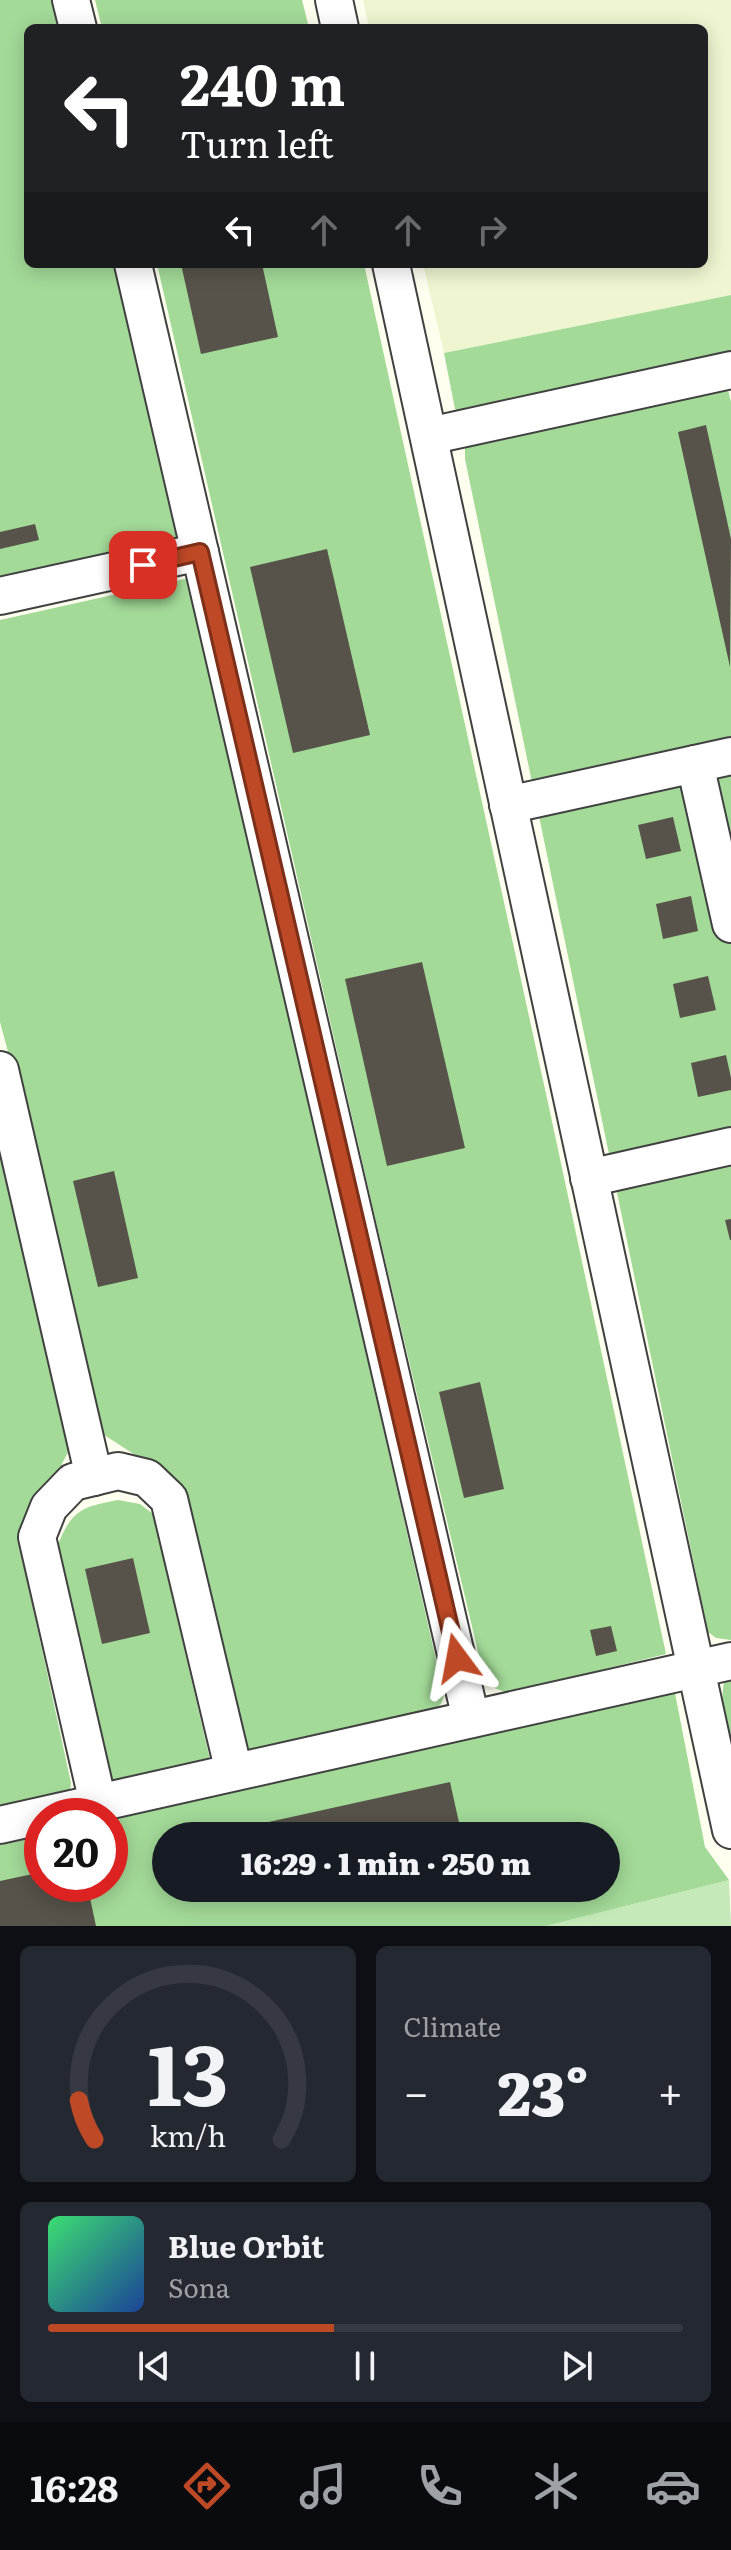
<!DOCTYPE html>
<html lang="en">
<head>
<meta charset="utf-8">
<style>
  :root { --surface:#171b24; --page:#242831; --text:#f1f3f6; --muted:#9ea1a6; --line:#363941; --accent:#be4926 }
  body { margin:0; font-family:Literata,serif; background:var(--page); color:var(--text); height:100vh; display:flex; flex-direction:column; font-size:30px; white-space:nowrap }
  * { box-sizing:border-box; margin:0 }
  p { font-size:26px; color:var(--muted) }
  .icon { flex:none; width:44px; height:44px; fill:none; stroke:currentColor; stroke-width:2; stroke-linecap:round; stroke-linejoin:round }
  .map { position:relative; height:1926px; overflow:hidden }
  .drawer { display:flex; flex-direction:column; gap:20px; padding:20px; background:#0d0f14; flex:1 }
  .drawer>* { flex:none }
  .guide { position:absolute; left:24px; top:24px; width:684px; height:244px; border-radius:12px; box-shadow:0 4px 20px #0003; background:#202124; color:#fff; overflow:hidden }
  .speed { position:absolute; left:24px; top:1798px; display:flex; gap:16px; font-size:40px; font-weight:700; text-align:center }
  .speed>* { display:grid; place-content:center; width:104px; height:104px; border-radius:50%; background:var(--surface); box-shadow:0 4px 20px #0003; line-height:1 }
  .speed .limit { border:12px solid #d22; background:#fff; color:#111 }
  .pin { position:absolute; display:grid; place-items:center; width:68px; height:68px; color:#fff; margin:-34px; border-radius:16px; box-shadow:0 4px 12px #0006 }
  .me { position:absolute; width:88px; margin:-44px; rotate:347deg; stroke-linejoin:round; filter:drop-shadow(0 0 6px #0008) }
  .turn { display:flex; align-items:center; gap:28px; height:168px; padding:0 24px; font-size:36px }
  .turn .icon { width:104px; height:104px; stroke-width:2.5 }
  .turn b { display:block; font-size:56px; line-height:68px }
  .lanes { display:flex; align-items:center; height:76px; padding:0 24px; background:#0003; justify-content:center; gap:40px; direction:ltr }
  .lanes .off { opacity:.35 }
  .big { font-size:60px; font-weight:800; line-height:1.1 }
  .drawer .tile { flex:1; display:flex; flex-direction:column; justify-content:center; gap:12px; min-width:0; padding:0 28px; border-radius:12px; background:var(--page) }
  .drawer .dial { align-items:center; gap:0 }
  .dial svg { height:208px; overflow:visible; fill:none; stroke:var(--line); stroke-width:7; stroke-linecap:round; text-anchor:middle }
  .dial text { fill:var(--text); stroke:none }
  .song { display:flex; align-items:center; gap:24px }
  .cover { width:96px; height:96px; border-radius:12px; background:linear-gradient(135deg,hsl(140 70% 55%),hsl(220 70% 35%)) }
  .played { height:8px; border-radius:4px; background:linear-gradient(90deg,var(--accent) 45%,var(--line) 45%) }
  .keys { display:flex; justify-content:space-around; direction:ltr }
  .heat { display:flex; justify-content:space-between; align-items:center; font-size:44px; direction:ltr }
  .drawer .tiles { flex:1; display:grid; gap:20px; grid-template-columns:1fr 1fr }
  .tile:last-child { grid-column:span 2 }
  .trip { position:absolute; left:152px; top:1822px; width:468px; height:80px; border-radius:40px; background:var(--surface); box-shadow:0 4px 20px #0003; font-weight:800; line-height:80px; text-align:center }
  .tabs { display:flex; height:128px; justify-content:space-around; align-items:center; background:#090b0e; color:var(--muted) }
  .tabs .icon { width:56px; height:56px }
  .tabs .active { color:var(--accent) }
  .tabs b { font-size:36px; color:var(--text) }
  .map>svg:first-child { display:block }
  .farmland { fill:#eef5d0 }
  .green { fill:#c5e9b9 }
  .forest { fill:#a3da98; fill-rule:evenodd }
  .building { fill:#57534a }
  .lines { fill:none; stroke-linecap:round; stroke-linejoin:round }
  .minor-casing { stroke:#414141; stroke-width:40 }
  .minor { stroke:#fff; stroke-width:36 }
  .route-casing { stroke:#7c2f19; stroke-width:20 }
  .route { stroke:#be4926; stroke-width:14 }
</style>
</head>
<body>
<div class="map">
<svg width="731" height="1926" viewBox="0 0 731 1926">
  <rect width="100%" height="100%" fill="#feffef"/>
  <polygon class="farmland" points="363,0 731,0 731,295 444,353 423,264 704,264 704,28 369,28"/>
  <polygon class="green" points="729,1880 731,1926 546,1926"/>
  <g class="forest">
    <polygon points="0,0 56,0 63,28 28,28 28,264 117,264 180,537 0,578"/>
    <polygon points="95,0 302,0 309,28 102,28"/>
    <polygon points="157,264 364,264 550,1112 666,1654 507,1693 492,1687 484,1677 376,1222"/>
    <polygon points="731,295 731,354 464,415 455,409 444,353"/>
    <polygon points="721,386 728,390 731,402 731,1640 716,1638 708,1632 465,459 465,446 534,432 559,423"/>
    <polygon points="189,578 444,1695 441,1704 431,1712 251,1757 242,1743 143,1460 98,1431 37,1160 0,1022 0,620"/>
    <polygon points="0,1134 71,1447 19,1543 71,1783 70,1792 0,1811"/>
    <path d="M118,1500L140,1504L153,1514L211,1764L111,1784L57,1547C71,1511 80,1507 118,1500Z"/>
    <polygon points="731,1678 731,1751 721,1709 724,1680"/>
    <path d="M674,1688L705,1847L729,1880L546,1926H0V1845L42,1836V1884H110V1820ZM166,1836H606V1888H166Z"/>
  </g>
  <g class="building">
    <polygon points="181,264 262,264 278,337 201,354"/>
    <polygon points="706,425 731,539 730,667 678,432"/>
    <polygon points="35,524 39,540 0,549 0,532"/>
    <polygon points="327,549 370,735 293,753 250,567"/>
    <polygon points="673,817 681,851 646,859 638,825"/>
    <polygon points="691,896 698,931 663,939 656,904"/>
    <polygon points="422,962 465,1148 387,1166 345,979"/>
    <polygon points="708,976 716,1010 680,1018 673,984"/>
    <polygon points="726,1055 731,1078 731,1090 698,1097 691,1063"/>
    <polygon points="114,1171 138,1278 98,1287 73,1181"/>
    <polygon points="731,1219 731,1240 730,1240 725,1220"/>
    <polygon points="480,1382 504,1489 464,1498 439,1392"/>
    <polygon points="133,1558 150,1633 102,1644 85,1569"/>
    <polygon points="611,1626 617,1651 596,1656 590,1630"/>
    <polygon points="450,1782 462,1836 267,1836 264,1823"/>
    <polygon points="42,1872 42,1884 87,1884 96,1926 0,1926 0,1881"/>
    <polygon points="278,1888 329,1888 329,1889 281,1900"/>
  </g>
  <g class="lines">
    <defs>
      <g id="minor">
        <polyline points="71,0 78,28"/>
        <polyline points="334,0 340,28"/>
        <polyline points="133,264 471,1719"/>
        <polyline points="391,264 731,1830"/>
        <polyline points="429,436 731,370"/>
        <polyline points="0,596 200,552"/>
        <polyline points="695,764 731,924"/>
        <polyline points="508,805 731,756"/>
        <polyline points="0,1070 94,1477"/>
        <polyline points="589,1178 731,1146"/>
        <polyline points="98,1803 37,1537 49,1507 73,1482 118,1471 147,1478 169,1499 234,1772"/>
        <polyline points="0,1825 731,1661"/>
      </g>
    </defs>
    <use href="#minor" class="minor-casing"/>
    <use href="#minor" class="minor"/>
  </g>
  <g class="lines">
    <defs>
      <polyline id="route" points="143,565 200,552 457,1658"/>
    </defs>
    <use href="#route" class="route-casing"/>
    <use href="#route" class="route"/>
  </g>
</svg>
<div class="speed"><div class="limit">20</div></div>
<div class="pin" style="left:143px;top:565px;background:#d93025"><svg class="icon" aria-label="arrive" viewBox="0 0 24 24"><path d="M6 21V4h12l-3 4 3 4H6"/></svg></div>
<svg class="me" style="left:457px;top:1658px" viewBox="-20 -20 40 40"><path d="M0-17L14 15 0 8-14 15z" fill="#be4926" stroke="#fff" stroke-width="4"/></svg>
<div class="trip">16:29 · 1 min · 250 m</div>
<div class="guide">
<div class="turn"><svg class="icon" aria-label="left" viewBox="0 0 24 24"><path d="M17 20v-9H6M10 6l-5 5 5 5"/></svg><div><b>240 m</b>Turn left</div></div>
<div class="lanes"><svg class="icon" aria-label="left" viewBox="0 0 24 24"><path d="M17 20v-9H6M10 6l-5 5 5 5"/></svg><svg class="icon off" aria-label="ahead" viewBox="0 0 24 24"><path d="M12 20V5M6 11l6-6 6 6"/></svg><svg class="icon off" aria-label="ahead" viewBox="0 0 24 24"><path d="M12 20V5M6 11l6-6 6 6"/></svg><svg class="icon off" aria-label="right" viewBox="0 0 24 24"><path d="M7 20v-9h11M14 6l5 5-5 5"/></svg></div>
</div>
</div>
<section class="drawer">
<div class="tiles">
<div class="tile dial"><svg viewBox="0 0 100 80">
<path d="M14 69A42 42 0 1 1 86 69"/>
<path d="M14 69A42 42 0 0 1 8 54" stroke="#be4926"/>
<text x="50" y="56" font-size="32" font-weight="700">13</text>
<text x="50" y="72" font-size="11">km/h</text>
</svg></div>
<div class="tile"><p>Climate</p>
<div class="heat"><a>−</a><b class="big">23°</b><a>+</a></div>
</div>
<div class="tile">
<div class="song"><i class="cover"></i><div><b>Blue Orbit</b><p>Sona</p></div></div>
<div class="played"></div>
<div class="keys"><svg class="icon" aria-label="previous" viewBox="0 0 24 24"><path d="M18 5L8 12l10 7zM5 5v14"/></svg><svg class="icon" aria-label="pause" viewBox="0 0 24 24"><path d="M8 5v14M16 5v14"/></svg><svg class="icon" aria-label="next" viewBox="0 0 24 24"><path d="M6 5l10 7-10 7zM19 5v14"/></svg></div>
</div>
</div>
</section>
<nav class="tabs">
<b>16:28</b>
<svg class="icon active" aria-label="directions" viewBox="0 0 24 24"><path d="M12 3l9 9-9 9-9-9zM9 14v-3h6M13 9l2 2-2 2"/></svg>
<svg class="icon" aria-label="music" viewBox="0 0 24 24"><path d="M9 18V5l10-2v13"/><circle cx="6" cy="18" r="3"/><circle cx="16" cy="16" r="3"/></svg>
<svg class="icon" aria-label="phone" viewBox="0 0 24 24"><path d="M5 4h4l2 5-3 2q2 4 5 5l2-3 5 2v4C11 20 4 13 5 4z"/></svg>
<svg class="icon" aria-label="climate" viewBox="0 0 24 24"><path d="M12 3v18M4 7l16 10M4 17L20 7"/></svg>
<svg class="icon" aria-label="car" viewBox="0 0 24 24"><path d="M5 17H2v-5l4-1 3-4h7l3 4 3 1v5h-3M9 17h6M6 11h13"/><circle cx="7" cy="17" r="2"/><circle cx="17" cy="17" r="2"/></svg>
</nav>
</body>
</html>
